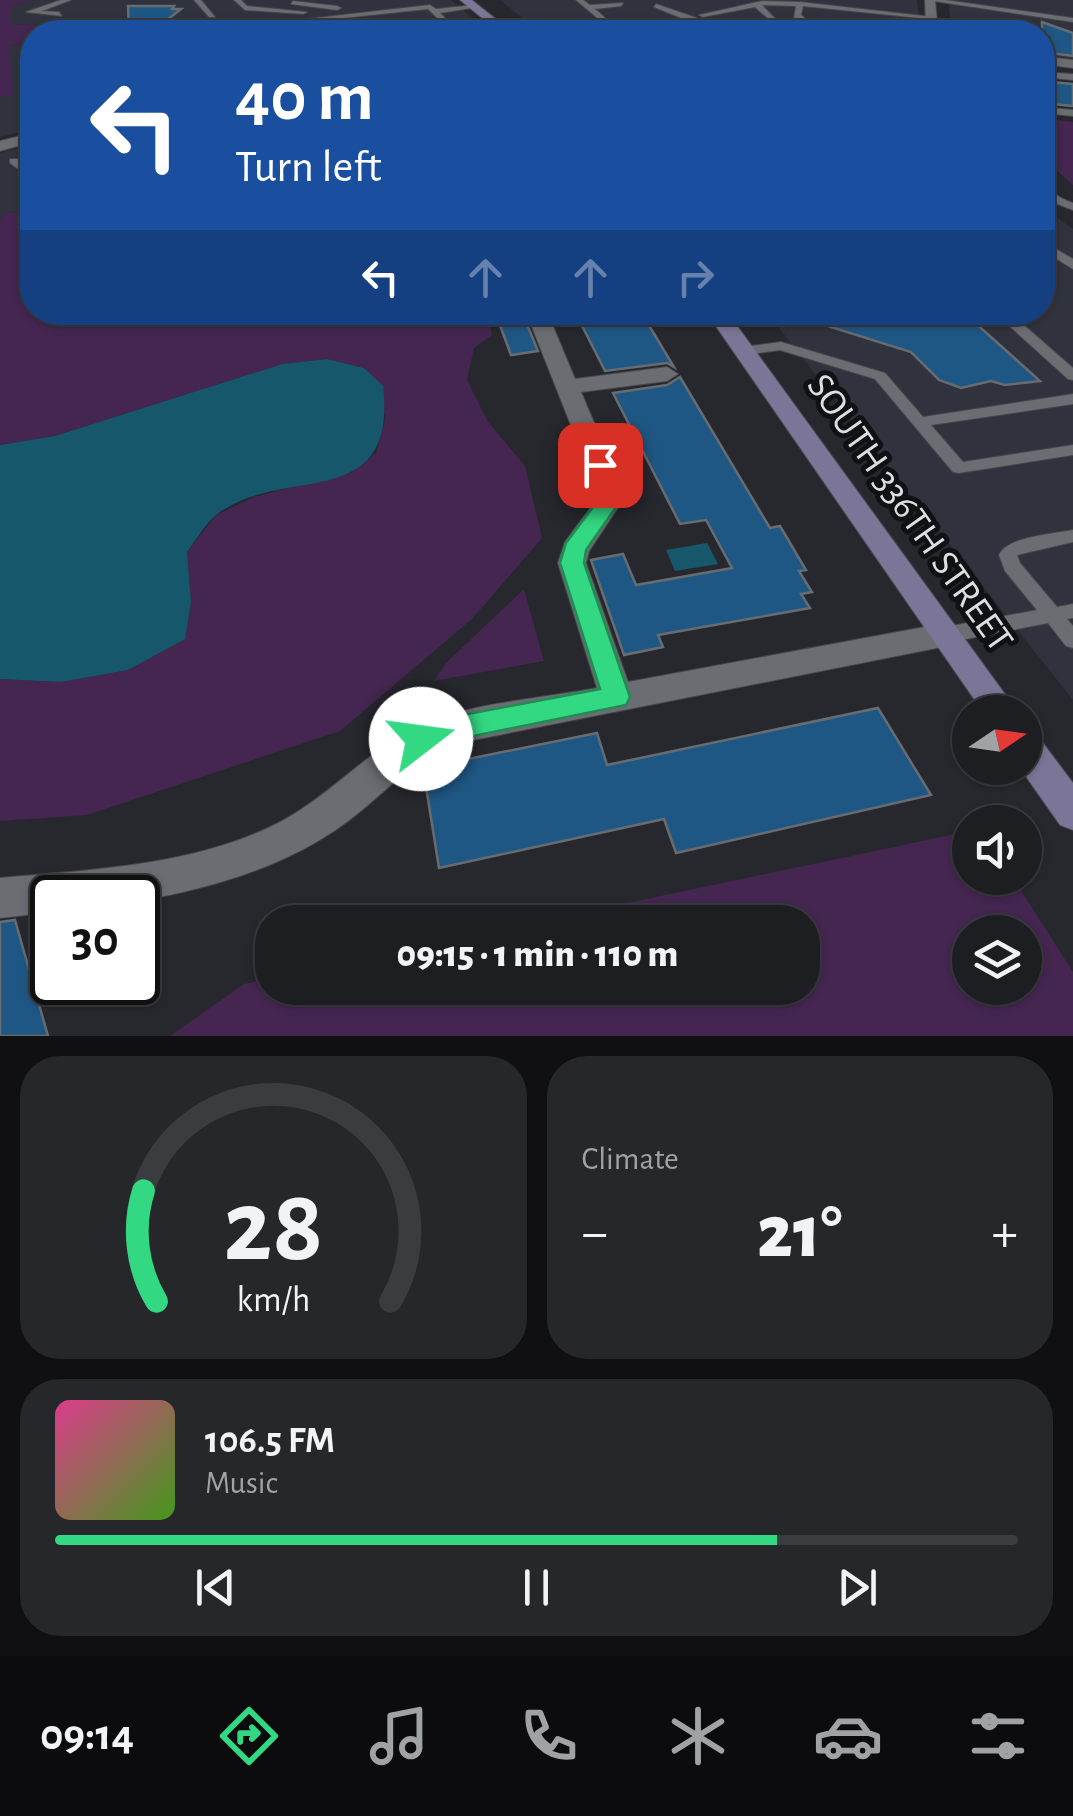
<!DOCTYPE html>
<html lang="en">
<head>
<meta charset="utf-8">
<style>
  :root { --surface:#1d1e22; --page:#25272a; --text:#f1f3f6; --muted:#a0a2a5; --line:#3b3c40; --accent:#33d882 }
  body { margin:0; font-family:"Alegreya Sans",sans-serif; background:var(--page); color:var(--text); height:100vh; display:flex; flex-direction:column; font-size:38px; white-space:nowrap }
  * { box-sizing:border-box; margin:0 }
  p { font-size:32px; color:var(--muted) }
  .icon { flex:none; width:55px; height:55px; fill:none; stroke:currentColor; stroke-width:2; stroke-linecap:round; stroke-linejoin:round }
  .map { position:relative; height:1036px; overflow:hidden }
  .panel { display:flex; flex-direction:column; gap:20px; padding:20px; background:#101013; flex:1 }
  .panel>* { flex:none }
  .hud { position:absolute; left:20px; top:20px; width:1035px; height:305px; border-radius:40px; box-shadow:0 2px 8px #0004,0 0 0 2px var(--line); background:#1a4fa0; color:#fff; overflow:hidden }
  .needle { width:65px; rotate:77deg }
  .tools { position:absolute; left:952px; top:695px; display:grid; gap:20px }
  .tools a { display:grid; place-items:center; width:90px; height:90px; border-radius:50%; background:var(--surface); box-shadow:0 2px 8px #0004,0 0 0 2px var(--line); font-size:50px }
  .speed { position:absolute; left:30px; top:875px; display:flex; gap:20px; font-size:50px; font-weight:700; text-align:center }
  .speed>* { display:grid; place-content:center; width:130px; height:130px; border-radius:50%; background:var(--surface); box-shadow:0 2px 8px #0004,0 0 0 2px var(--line); line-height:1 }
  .speed .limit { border:5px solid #111; border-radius:15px; background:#fff; color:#111 }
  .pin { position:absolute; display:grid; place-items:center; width:85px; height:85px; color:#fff; margin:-42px; border-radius:20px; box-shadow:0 5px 15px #0006 }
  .me { position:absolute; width:110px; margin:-55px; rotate:75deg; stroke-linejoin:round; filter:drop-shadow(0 0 8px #0008) }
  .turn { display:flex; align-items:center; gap:35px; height:210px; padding:0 50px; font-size:45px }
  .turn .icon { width:130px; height:130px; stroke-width:2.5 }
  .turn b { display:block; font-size:70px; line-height:85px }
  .lanes { display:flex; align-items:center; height:95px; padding:0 50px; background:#0003; justify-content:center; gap:50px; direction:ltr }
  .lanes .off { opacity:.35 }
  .big { font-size:75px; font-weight:800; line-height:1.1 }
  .panel .tile { flex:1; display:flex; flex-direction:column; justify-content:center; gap:15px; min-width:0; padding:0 35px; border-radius:40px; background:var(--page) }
  .panel .dial { align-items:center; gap:0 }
  .dial svg { height:260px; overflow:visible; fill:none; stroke:var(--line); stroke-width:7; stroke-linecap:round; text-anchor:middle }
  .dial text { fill:var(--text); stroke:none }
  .song { display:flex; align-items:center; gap:30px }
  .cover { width:120px; height:120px; border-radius:15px; background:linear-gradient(135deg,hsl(330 70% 55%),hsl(100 70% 35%)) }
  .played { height:10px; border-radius:5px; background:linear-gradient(90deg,var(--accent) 75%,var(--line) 75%) }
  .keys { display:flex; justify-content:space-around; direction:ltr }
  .heat { display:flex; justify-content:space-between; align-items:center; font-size:55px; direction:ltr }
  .panel .tiles { flex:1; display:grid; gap:20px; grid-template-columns:1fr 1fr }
  .tile:last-child { grid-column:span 2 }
  .trip { position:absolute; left:255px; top:905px; width:565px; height:100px; border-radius:40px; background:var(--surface); box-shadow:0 2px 8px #0004,0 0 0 2px var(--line); font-weight:800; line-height:100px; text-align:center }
  .tab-bar { display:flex; height:160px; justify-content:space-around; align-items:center; background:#0c0c0e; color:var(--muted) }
  .tab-bar .icon { width:70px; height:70px }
  .tab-bar .current { color:var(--accent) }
  .tab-bar b { font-size:45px; color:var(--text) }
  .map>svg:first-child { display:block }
  .built { fill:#30333d }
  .green { fill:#442650; fill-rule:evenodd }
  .water { fill:#17576b }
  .building { fill:#1f5784; stroke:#676c71; stroke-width:2.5 }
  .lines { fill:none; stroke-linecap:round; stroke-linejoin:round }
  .service-casing { stroke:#46474b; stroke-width:2 }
  .minor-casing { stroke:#46474b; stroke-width:2 }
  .tertiary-casing { stroke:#46474b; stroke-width:2 }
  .secondary-casing { stroke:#46474b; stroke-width:2 }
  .service { fill:#6b6d73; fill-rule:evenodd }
  .minor { fill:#6b6d73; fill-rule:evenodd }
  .tertiary { fill:#6b6d73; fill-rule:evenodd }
  .secondary { fill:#7b7597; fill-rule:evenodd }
  .route { fill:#33d882; stroke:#218c54; stroke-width:2.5 }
  .labels { text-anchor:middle; stroke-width:10; stroke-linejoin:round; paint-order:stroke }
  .street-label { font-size:38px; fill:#dedfe3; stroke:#101114 }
</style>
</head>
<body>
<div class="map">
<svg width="1073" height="1036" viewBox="0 0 1073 1036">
  <rect width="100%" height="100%" fill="#27282e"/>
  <g class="built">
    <polygon points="35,0 451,0 490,32 129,32 149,30 9,24 10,5"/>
    <polygon points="500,0 917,0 921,32 540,32"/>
    <polygon points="948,0 1073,0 1073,59 1043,55 1042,32 952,32"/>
    <polygon points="32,43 32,130 0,137 0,97 13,94 8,46"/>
    <polygon points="32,145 32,211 4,213 0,220 0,153"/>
    <polygon points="1043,213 1052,214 1073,229 1073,700 767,313 1042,312"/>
  </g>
  <g class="green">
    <polygon points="0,0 35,0 11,5 10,24 160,29 32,32 32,43 9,46 13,95 0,97"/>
    <polygon points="1043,118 1073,122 1073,185 1043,158"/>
    <polygon points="32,211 32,312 488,313 492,335 474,348 467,380 488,422 525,466 542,538 473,618 340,731 87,815 0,821 0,679 61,682 128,670 184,639 191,602 187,552 216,515 254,497 350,473 376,453 386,416 364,368 327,359 282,364 55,436 0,445 0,220 4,213"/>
    <polygon points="524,589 544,661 434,681 446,663"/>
    <path d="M970,831V878H1013L1073,972V1036H170L244,984L272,978V988H802V922H537ZM1025,932V988H970V932Z"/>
  </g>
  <g class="water">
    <path d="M327,359L364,368L383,386C398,516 281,463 216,515C205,524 196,540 187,552L191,602L185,639L128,670L61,682L0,679V445L55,436L282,364Z"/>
    <polygon points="707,543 718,564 675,571 666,550"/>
  </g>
  <g class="building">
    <polygon points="128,6 174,6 172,9 181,9 152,32 129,32"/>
    <polygon points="1042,22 1073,33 1073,56 1042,52"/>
    <polygon points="1042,81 1073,84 1073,106 1042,103"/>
    <polygon points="495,312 522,312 538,351 511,355"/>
    <polygon points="575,312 641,312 674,367 667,363 605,371"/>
    <polygon points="803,312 963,312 1040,381 1005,385 991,381 961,388 939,380 911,352 802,318"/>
    <polygon points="680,377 770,528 780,526 806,570 799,571 812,592 801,594 810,608 658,635 663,647 624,655 591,560 623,554 636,585 732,568 706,520 680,524 613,393 667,385"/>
    <polygon points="878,708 931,795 676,853 664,819 439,868 423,768 597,733 607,765"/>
    <polygon points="15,920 48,1036 0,1036 0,922"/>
  </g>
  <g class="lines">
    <defs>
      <g id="service">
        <polygon points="61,0 71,0 42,11 59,12 62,16 26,12"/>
        <polygon points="194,0 201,0 215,17 209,17"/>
        <polygon points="234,0 241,0 247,6 307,12 303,14 245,10"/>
        <polygon points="576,0 583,0 590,5 623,3 621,6 595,9 617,28 771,21 755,7 703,17 699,15 762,1 800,2 933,17 929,19 803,6 801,15 823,32 815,32 794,18 796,6 762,5 781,25 614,32"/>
        <polygon points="927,0 945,0 1073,18 1073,22"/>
        <polygon points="293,1 337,6 341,8 337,10 291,4"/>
        <polygon points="656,4 697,18 698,20 691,22 654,7"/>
        <polygon points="430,5 436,9 474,5 478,7 440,13 459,32 452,32 428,9 212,32 192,32"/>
        <polygon points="1042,72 1073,74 1073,80 1042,77"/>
        <polygon points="1042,107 1073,110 1073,116 1042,113"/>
        <polygon points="10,159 18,159 32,171 32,179 10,163"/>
        <polygon points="1042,181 1060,198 1073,203 1073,210 1052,202 1042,191"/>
        <polygon points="1042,241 1073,259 1073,269 1042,250"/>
        <polygon points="994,312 1009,312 1073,368 1073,380 1068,379"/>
        <polygon points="781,342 885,373 923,417 1073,394 1073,404 931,425 963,462 1073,445 1073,455 959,473 953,472 875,379 780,350 743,355 736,351 743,347"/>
        <path d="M1073,530V542L1017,555L1020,563L1057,607L1073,604V618L1067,619L1073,626V648L1066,646L1048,623L946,643L939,640L936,635L939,630L946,627L1037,610L1005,571L999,555C1006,537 1053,534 1073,530Z"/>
      </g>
      <g id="minor">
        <polygon points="925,0 935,0 938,32 926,32"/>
        <polygon points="1042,56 1073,60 1073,68 1042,64"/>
        <polygon points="1042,196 1056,195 1065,200 1042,206"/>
        <path d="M526,312H547L575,379L667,367L678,374L667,381L581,392L623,491V500L589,551L586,563L628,682L946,623L957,626L962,635L957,644L448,745C408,764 380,798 344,824C285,867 209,889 138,901V898H52V912L0,918V878C89,870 186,866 268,828C323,803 360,757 412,729C459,704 544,698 597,688L558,563L565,542L597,499V491Z"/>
      </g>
      <polygon id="tertiary" points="32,133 32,142 0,151 0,141"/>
      <g id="secondary">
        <polygon points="460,0 472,0 512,32 499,32"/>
        <polygon points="706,312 727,312 1018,712 983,712"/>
        <polygon points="1025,731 1037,735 1073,783 1073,830 1060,825 1020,768 1025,768"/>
      </g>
    </defs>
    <use href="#service" class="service-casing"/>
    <use href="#minor" class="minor-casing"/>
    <use href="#tertiary" class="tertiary-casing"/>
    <use href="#secondary" class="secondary-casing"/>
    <use href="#service" class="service"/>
    <use href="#minor" class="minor"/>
    <use href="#tertiary" class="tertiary"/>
    <use href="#secondary" class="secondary"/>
  </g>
  <polygon class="route" points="600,458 610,465 621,500 586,550 584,563 630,697 626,705 444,742 421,751 411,747 407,739 411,730 442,719 600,689 560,563 566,543 599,499 589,465"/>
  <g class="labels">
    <g class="street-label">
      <text transform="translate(911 512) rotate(55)" y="13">SOUTH 336TH STREET</text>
    </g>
  </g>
</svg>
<div class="tools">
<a><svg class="needle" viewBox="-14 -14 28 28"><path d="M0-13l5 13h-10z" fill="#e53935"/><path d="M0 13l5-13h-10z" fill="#a0a2a5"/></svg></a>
<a><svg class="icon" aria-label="sound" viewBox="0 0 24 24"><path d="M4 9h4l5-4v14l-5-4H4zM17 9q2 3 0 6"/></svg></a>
<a><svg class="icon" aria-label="layers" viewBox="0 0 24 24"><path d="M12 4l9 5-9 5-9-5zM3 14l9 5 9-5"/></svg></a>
</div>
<div class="speed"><div class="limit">30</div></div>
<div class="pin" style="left:600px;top:465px;background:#d93025"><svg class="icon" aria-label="arrive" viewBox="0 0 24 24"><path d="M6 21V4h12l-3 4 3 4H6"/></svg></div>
<svg class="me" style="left:421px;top:739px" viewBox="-20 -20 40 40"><circle r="19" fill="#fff"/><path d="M0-13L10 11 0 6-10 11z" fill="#33d882"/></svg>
<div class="trip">09:15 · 1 min · 110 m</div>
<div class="hud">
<div class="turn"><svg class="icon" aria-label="left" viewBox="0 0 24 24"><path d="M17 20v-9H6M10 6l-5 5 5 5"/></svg><div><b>40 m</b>Turn left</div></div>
<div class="lanes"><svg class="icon" aria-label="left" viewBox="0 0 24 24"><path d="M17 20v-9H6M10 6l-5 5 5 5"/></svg><svg class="icon off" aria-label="ahead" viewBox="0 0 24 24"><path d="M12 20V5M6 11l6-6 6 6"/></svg><svg class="icon off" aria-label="ahead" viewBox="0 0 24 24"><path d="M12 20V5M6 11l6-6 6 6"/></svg><svg class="icon off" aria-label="right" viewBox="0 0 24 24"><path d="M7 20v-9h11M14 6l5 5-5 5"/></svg></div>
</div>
</div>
<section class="panel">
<div class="tiles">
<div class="tile dial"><svg viewBox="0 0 100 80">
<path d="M14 69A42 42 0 1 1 86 69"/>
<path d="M14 69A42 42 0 0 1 10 35" stroke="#33d882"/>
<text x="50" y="56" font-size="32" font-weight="700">28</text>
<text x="50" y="72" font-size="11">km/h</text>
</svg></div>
<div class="tile"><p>Climate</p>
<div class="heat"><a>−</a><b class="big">21°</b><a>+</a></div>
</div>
<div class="tile">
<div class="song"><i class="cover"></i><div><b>106.5 FM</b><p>Music</p></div></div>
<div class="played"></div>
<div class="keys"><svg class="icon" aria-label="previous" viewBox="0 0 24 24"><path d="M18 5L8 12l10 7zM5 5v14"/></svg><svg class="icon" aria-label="pause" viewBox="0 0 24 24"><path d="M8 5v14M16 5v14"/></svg><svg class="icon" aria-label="next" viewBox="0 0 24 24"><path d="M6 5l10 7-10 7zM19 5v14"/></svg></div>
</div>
</div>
</section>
<nav class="tab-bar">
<b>09:14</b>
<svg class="icon current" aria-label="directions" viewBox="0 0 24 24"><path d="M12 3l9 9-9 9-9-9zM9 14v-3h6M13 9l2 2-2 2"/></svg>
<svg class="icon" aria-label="music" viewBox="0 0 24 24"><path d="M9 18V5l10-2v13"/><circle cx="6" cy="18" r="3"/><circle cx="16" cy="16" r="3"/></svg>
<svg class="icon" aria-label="phone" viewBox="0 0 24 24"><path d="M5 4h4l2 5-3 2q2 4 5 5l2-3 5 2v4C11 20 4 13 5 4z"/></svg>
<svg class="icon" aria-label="climate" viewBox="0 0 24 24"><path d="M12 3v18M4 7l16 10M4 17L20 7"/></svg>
<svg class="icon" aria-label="car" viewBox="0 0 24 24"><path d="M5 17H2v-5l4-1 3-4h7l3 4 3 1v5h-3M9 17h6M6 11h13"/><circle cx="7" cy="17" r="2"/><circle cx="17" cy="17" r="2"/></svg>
<svg class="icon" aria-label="filters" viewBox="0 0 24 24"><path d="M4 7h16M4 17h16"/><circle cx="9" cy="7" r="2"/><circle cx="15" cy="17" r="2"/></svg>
</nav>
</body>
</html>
